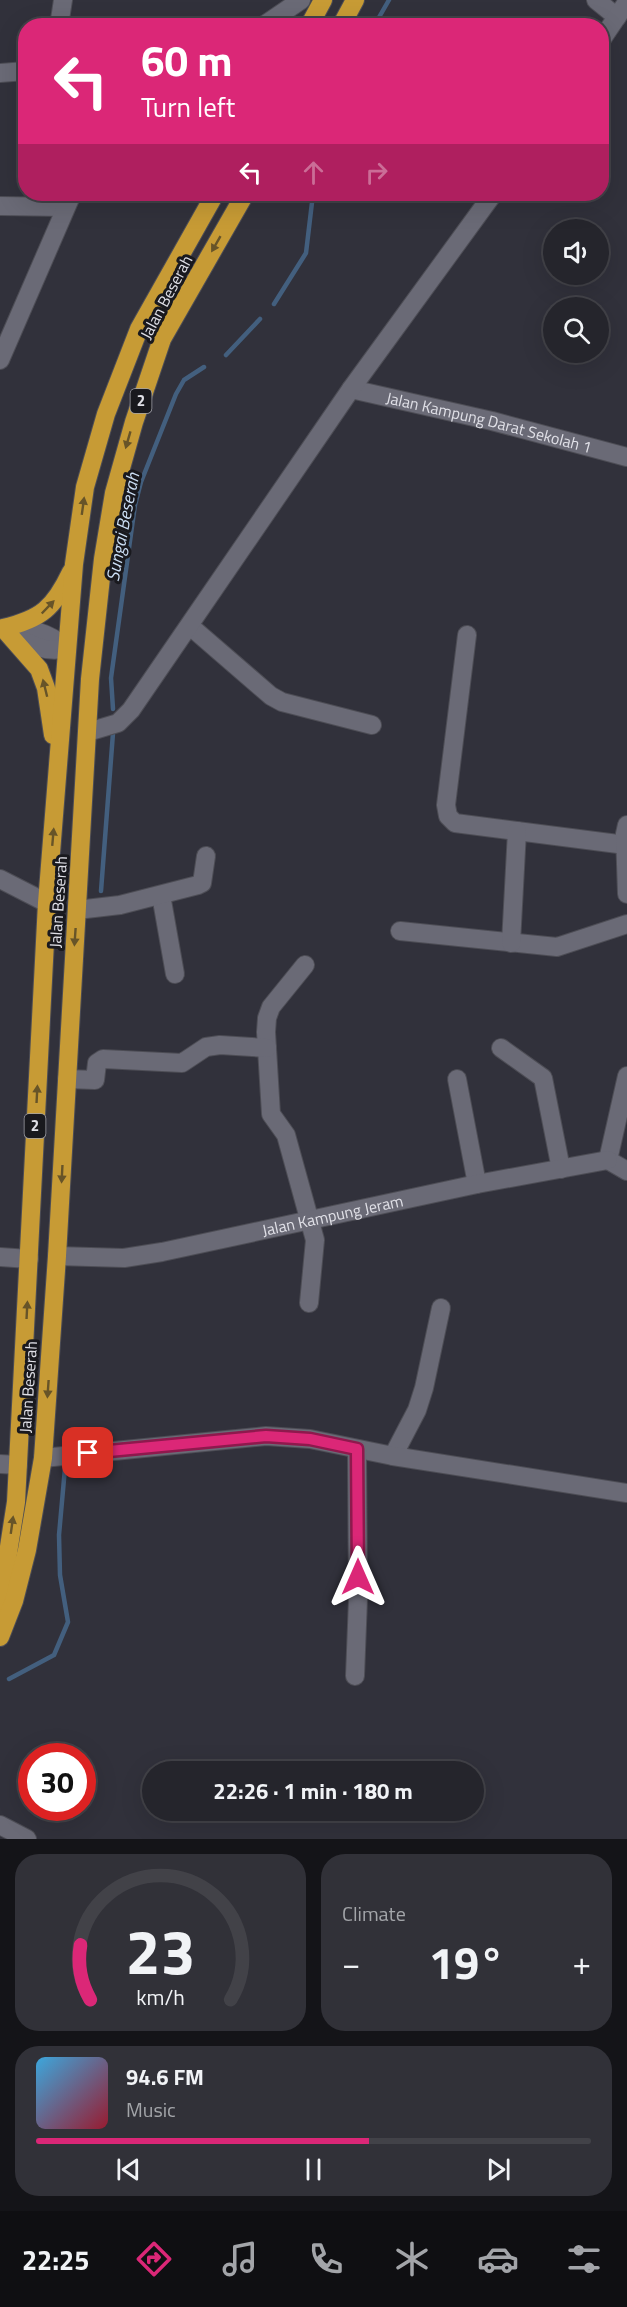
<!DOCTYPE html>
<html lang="en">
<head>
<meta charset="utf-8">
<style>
  :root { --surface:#25252c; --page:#313138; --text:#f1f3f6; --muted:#a3a5a9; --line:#424248; --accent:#db2777 }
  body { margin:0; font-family:"Titillium Web",sans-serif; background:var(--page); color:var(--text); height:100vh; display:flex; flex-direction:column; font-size:22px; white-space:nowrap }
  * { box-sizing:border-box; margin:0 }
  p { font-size:20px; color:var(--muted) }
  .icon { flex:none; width:33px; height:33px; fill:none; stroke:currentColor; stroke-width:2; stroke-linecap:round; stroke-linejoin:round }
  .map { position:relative; height:1839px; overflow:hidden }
  .side { display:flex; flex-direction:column; gap:15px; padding:15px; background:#141418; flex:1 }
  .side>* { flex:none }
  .top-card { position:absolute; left:18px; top:18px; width:591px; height:183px; border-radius:24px; box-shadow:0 6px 24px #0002,0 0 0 2px var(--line); background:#db2777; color:#fff; overflow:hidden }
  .controls { position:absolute; left:543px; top:219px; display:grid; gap:12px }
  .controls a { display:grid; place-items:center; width:66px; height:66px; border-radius:50%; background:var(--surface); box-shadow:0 6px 24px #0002,0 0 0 2px var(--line); font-size:30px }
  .speed { position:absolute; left:18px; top:1743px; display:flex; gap:12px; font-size:30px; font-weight:700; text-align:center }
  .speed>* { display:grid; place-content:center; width:78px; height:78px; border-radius:50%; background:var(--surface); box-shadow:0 6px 24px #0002,0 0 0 2px var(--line); line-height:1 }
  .speed .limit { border:9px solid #d22; background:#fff; color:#111 }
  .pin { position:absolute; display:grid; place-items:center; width:51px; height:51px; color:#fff; margin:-26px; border-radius:12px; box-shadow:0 3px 9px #0006 }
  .me { position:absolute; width:66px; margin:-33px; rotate:0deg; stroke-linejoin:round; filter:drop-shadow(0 0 4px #0008) }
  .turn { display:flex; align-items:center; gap:21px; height:126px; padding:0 24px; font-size:27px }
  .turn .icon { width:78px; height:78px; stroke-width:2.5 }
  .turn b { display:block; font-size:42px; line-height:51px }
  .lanes { display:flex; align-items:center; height:57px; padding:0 24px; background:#0003; justify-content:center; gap:30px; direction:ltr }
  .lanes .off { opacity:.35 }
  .big { font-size:45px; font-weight:700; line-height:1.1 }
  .side .widget { flex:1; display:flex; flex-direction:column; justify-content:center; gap:9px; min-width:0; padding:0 21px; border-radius:24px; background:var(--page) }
  .side .dial { align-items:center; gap:0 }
  .dial svg { height:156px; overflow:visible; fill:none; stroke:var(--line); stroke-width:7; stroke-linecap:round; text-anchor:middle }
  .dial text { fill:var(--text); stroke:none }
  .song { display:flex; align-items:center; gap:18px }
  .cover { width:72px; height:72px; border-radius:9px; background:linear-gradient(135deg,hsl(200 70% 55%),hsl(350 70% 35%)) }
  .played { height:6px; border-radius:3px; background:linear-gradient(90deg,var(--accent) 60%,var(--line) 60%) }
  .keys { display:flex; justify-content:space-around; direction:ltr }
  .heat { display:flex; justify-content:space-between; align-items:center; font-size:33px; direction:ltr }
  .side .tiles { flex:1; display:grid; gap:15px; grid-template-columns:1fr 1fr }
  .widget:last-child { grid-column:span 2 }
  .trip { position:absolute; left:142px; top:1761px; width:342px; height:60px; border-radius:30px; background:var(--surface); box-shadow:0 6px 24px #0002,0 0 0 2px var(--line); font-weight:700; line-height:60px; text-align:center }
  .tabs { display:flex; height:96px; justify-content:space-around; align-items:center; background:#0f0f12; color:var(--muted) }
  .tabs .icon { width:42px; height:42px }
  .tabs .selected { color:var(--accent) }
  .tabs b { font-size:27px; color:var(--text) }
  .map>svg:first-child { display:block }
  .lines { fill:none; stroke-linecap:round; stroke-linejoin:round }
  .stream { stroke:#435f7e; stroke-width:4.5 }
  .minor-casing { stroke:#4d4d55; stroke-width:20 }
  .highway-casing { stroke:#4d4d55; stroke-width:20 }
  .minor { stroke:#6a6a76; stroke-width:18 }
  .highway { stroke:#c79b35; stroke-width:18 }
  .oneway { fill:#675428 }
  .route-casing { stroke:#8e194d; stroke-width:15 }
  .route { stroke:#db2777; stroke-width:10 }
  .labels { text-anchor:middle; stroke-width:6; stroke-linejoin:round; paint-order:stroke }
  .shield { fill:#19191e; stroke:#a4a4ab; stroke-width:1.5 }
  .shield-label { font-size:15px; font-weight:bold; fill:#e0e0e7 }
  .street-label { font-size:16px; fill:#e0e0e7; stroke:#19191e }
  .water-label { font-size:18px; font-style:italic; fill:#ccdff5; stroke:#19191e }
</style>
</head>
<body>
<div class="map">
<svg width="627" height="1839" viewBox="0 0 627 1839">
  <rect width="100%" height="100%" fill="#31313b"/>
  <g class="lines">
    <g class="stream">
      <polyline points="374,26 389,0"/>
      <polyline points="274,304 306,253 313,194"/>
      <polyline points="226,355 260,319"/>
      <polyline points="113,709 111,678 135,505 141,482 176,394 184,380 204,367"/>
      <polyline points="101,891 113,733"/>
      <polyline points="9,1679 54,1655 68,1622 60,1575 59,1535 65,1468"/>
    </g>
    <defs>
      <g id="minor">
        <polyline points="596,0 617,17"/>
        <polyline points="59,26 63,0"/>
        <polyline points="263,26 301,0"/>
        <polyline points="602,39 627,2"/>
        <polyline points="0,73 26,71"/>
        <polyline points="0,206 64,207"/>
        <polyline points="0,360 72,194"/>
        <path id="s1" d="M351,389L492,421L627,457"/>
        <polyline points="190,626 271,696 282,702 372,725"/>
        <path d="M5,628C32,629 46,631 67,648"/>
        <path d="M7,631C27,643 44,654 67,648"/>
        <polyline points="467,635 446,805 448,816 455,823 626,845"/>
        <polyline points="88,732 118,723 131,710 351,389 493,194"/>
        <polyline points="627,825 625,834 627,894"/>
        <polyline points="0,879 47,903"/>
        <polyline points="161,895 175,974"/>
        <polyline points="77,910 120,905 198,885 202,883 206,856"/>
        <polyline points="400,931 557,947 627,924"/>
        <polyline points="511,943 517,831"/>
        <polyline points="305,965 271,1007 267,1018 266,1032 271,1114 286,1135 315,1240 309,1303"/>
        <polyline points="501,1048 543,1078 561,1169"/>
        <polyline points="67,1079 95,1080 97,1063 103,1059 182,1063 206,1047 220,1045 267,1048"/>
        <polyline points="457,1079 477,1184"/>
        <polyline points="608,1160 627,1076"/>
        <polyline points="608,1160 627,1171"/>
        <path id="s2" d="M57,1256L124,1258L162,1252L477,1184L608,1160"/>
        <polyline points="0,1257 29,1259"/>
        <polyline points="393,1456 417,1410 424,1388 441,1308"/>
        <polyline points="43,1458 266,1436 310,1439 393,1456 627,1493"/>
        <polyline points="0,1464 18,1465"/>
        <polyline points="355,1676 358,1599 357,1449"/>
        <polyline points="0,1825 27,1839"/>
      </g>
      <g id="highway">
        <polyline points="309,26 323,0"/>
        <polyline points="341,26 355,0"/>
        <path d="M53,735L46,688L39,669L3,628C41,619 54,608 71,572"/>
        <polyline points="0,1604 16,1502 47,903 74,564 85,487 106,414 139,329 215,194"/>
        <polyline points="0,1637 14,1601 27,1550 43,1458 57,1256 90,679 103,559 114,493 134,422 162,339 245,194"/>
      </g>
    </defs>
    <use href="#minor" class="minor-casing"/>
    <use href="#highway" class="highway-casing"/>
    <use href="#minor" class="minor"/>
    <use href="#highway" class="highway"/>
  </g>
  <defs><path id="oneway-solid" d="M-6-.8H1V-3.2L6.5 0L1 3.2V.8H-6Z" transform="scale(1.5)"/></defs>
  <g class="oneway">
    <use href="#oneway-solid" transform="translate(216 244) rotate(120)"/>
    <use href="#oneway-solid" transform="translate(128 440) rotate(106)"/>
    <use href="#oneway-solid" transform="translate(83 506) rotate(-82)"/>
    <use href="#oneway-solid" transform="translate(48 607) rotate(-46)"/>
    <use href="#oneway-solid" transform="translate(45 688) rotate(-104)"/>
    <use href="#oneway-solid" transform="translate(53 837) rotate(-85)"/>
    <use href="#oneway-solid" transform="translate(75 937) rotate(94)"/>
    <use href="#oneway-solid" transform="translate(37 1094) rotate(-87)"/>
    <use href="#oneway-solid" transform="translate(62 1174) rotate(93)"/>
    <use href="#oneway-solid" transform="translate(27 1310) rotate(-87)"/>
    <use href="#oneway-solid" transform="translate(48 1389) rotate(94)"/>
    <use href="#oneway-solid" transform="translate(12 1525) rotate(-82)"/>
  </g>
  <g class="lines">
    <defs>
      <polyline id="route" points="88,1453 266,1436 310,1439 357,1449 358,1577"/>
    </defs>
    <use href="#route" class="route-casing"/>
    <use href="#route" class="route"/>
  </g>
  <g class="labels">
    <g class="shield">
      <rect x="130.5" y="389" width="21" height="24" rx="4.5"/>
      <rect x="24.5" y="1114" width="21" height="24" rx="4.5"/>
    </g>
    <g class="shield-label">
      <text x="141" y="406">2</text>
      <text x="35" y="1131">2</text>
    </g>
    <g class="street-label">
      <text transform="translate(166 297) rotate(-62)" y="6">Jalan Beserah</text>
      <text dy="6" stroke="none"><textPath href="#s1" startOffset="142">Jalan Kampung Darat Sekolah 1</textPath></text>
      <text transform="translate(58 902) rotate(-86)" y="6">Jalan Beserah</text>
      <text dy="6" stroke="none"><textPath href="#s2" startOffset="280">Jalan Kampung Jeram</textPath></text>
      <text transform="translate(28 1387) rotate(-86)" y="6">Jalan Beserah</text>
    </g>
    <g class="water-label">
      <text transform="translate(123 527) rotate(-79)" y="6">Sungai Beserah</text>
    </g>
  </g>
</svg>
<div class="controls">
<a><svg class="icon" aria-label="sound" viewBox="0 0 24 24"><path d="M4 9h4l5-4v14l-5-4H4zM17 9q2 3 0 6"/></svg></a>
<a><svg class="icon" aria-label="search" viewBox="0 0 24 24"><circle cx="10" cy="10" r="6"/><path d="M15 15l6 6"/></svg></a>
</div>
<div class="speed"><div class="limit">30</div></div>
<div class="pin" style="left:88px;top:1453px;background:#d93025"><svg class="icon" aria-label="arrive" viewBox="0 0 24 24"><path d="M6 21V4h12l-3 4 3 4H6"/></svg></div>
<svg class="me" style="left:358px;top:1577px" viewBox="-20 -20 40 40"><path d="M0-17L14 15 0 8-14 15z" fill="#db2777" stroke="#fff" stroke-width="4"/></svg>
<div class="trip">22:26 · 1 min · 180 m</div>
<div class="top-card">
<div class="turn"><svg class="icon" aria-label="left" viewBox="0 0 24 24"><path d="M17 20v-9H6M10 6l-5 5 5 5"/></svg><div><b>60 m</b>Turn left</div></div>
<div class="lanes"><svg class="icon" aria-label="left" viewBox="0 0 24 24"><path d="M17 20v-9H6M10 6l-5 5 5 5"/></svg><svg class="icon off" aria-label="ahead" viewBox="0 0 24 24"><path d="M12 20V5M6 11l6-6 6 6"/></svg><svg class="icon off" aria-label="right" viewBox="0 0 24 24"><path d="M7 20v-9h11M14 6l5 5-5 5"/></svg></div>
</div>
</div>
<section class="side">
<div class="tiles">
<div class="widget dial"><svg viewBox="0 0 100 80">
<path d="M14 69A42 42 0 1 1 86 69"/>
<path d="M14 69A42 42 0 0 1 9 41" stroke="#db2777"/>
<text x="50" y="56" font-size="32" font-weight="700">23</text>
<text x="50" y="72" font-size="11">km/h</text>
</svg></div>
<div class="widget"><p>Climate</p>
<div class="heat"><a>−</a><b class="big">19°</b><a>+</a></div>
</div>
<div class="widget">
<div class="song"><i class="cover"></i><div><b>94.6 FM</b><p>Music</p></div></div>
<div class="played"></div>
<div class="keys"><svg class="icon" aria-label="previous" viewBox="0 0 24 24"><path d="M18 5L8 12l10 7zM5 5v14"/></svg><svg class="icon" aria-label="pause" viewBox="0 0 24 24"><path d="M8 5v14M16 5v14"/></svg><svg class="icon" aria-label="next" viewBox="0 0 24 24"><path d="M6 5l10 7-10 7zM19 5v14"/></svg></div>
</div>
</div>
</section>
<nav class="tabs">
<b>22:25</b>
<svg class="icon selected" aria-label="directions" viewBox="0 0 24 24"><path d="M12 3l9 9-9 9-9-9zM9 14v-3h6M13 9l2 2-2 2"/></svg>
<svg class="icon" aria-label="music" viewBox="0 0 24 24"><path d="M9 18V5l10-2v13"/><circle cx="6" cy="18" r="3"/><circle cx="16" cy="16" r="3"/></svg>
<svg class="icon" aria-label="phone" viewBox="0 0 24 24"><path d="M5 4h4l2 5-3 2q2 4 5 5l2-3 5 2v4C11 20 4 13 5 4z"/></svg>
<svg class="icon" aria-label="climate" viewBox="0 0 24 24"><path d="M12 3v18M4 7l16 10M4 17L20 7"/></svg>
<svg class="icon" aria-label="car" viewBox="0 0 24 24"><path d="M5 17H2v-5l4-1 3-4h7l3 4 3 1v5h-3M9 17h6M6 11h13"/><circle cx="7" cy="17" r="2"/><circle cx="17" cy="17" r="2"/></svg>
<svg class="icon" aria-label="filters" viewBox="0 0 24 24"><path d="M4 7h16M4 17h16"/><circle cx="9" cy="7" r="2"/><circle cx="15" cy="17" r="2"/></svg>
</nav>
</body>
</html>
